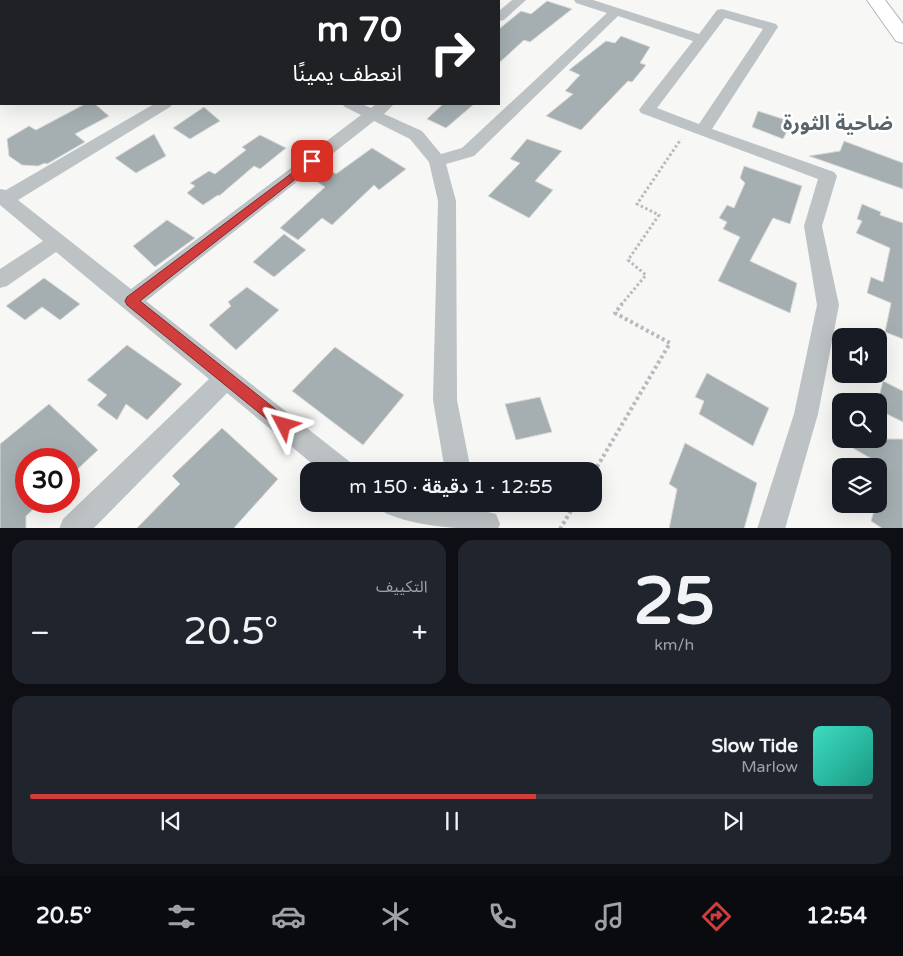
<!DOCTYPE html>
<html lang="ar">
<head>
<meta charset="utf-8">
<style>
  :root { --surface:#171b24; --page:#20242c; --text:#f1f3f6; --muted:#9ea1a6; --line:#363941; --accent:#d13c3c }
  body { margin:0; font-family:"Varela Round","Noto Sans Arabic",sans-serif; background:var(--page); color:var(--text); direction:rtl; height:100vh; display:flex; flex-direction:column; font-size:19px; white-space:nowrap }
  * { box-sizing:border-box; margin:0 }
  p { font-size:16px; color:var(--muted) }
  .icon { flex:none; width:28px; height:28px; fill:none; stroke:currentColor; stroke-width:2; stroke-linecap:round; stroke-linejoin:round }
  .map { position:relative; height:528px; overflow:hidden; direction:ltr }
  .side { display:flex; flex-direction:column; gap:12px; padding:12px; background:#0d0f14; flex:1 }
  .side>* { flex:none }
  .guide { position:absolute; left:0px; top:0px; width:500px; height:105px; box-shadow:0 5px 20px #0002; direction:rtl; background:#202124; color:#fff; overflow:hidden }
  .fabs { position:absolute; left:832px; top:328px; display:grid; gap:10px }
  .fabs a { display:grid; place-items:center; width:55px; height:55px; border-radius:10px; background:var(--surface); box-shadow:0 5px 20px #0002; font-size:25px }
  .speed { position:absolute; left:15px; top:448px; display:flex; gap:10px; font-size:25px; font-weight:700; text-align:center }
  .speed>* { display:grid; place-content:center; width:65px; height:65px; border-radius:50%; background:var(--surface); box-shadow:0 5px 20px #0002; line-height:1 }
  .speed .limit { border:8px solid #d22; background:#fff; color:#111 }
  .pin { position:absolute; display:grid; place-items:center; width:42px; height:42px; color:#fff; margin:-21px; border-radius:10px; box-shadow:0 2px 8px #0006 }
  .me { position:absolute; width:55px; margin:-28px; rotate:309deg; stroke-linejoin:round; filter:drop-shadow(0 0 4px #0008) }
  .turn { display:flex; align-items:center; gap:18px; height:105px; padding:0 15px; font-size:22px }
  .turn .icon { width:65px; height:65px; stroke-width:2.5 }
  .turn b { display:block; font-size:35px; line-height:42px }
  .big { font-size:38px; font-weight:600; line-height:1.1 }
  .side .card { flex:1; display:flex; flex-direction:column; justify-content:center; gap:8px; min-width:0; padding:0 18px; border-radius:15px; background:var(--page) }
  .side .dial { align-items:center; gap:0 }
  .dial b { font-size:65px; line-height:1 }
  .song { display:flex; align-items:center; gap:15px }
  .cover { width:60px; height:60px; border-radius:8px; background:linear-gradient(135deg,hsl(170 70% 55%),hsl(170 70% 35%)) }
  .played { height:5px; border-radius:2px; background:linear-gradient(90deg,var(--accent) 60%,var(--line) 60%) }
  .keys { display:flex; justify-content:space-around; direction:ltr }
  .heat { display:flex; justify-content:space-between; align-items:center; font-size:28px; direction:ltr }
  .side .tiles { flex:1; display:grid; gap:12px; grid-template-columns:1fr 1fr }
  .card:last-child { grid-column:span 2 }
  .trip { position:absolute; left:300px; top:462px; width:302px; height:50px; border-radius:15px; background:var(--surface); box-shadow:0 5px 20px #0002; font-weight:600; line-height:50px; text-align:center; direction:rtl }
  .tab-bar { display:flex; height:80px; justify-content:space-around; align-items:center; background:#090b0e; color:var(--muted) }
  .tab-bar .icon { width:35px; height:35px }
  .tab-bar .current { color:var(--accent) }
  .tab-bar b { font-size:22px; color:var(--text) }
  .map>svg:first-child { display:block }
  .building { fill:#a5afb1; stroke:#d9d9d7 }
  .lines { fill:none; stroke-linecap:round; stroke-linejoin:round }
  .secondary-casing { stroke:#afb7b9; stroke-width:2 }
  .path-far1 { stroke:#b7bbbd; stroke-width:3; stroke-dasharray:2.5 2.5; stroke-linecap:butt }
  .path { stroke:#b7bbbd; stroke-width:4; stroke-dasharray:3 3; stroke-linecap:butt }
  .street { fill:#bdc2c4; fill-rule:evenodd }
  .secondary { fill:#fff; fill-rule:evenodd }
  .route { fill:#d13c3c; stroke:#882727 }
  .labels { text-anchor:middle; stroke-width:5; stroke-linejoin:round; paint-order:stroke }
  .district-label { font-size:20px; font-weight:bold; fill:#576569; stroke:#fff }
</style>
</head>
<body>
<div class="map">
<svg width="903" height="529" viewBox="0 0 903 529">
  <rect width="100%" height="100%" fill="#f7f7f5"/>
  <g class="building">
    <polygon points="547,1 572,9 530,42 524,40 499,63 499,29 521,11 531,14"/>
    <polygon points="621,36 650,47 640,63 646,65 632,82 628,81 581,130 546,116 573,94 565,91 580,75 569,70 606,41 615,43"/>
    <polygon points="85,104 95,104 109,116 75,134 85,142 47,164 45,163 38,166 22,165 9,156 7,139 29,126 36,130"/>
    <polygon points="443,104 474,104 446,128 427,119"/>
    <polygon points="204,107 220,121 190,139 173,128"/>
    <polygon points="758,111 792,122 783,139 752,127"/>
    <polygon points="154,134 166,156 136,173 115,158"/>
    <polygon points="260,135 286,148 260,169 254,166 219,196 218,195 203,205 187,193 195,186 190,183 209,171 215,174 246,150 242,147"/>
    <polygon points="527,139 562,151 535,181 553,190 529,218 488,196 520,163 510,159"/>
    <polygon points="844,141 903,163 903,189 809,156 840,151"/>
    <polygon points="372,148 406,169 379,190 374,185 332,225 322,218 298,240 280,228 325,187 310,177 325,167 336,174"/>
    <polygon points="744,166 802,186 790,224 773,218 750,261 797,283 790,313 718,281 740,237 723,229 727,222 719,218 727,205 734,208 745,183 740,178"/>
    <polygon points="862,204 881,212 880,215 903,223 903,339 885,332 891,303 867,293 871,277 883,282 890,248 856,233 862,221 857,219"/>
    <polygon points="167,220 195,238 155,267 133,246"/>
    <polygon points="284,234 306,250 274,277 253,262"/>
    <polygon points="44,278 80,304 60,320 42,307 25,320 6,306"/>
    <polygon points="247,287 279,310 236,350 209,325 231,306 228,302"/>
    <polygon points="127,345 182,384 147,420 126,404 117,420 97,405 107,395 87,380"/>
    <polygon points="335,347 404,395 363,445 292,391"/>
    <polygon points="707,373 769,408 753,446 699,414 704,401 695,397"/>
    <polygon points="883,381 903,391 903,422 883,412 884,405 878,401"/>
    <polygon points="540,397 552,432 516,440 505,404"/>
    <polygon points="49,404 98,450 69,477 69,459 26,459 26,501 42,501 26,516 26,529 0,529 0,444"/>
    <polygon points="222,428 278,479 233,529 136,529 180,484 172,476"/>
    <polygon points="837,439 903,439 903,529 883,529 871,521 876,504 879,504 879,463"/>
    <polygon points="685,443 757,483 744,529 669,529 677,489 669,484"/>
  </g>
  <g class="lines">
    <defs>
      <polygon id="secondary" points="867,0 885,0 903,24 903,43 896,41"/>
    </defs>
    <use href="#secondary" class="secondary-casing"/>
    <polyline class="path-far1" points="621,305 646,275 628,260 659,215 637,204 681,139"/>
    <g class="path">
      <polyline points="594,472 670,343 615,313 622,304"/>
      <polyline points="560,529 575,504"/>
    </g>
    <g class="street">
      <polygon points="124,0 139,0 139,1 125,1"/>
      <polygon points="512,0 526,0 504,20 499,21 499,11"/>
      <path d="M574,0H593L699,34L717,10L722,9L776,24L778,27L712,129L834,172L837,176L822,226L839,305L818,414L785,529H757L794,414L817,305L804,226L818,179L641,113L639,110L641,107L693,41L618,16L474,156L446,164L456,201L457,400L471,471H445L433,400L438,201L429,162L410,139L374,121L146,301L350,462L354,471H321L227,393L93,529H59L63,519L209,379L56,252L7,286L0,288V269L43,241L0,205V189L6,190L154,104H173L170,107L18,200L131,289L361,115L345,107L342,104H362L371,108L376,104H394L384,114L422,131L441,154L462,148L607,13L576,3ZM725,18L763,29L699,124L657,108Z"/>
      <rect x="0" y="39" width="1" height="8"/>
      <path d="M381,504H455L496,514L500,524L498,529C459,529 421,528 385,513Z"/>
    </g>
    <use href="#secondary" class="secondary"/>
  </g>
  <polygon class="route" points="312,158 317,161 316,163 140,301 289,420 291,425 289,429 284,431 279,429 127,305 125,301 127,297"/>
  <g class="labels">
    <g class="district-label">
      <text x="838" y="130">ضاحية الثورة</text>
    </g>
  </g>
</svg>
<div class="fabs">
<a><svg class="icon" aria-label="sound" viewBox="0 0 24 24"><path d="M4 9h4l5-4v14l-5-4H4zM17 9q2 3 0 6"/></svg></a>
<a><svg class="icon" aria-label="search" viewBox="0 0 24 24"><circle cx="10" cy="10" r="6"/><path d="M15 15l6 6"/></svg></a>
<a><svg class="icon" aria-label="layers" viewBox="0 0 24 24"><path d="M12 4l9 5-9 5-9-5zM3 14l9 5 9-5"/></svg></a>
</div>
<div class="speed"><div class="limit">30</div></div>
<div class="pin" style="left:312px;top:161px;background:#d93025"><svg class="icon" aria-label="arrive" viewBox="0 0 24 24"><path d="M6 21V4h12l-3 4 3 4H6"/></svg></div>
<svg class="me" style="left:284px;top:425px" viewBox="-20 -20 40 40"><path d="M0-17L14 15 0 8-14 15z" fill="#d13c3c" stroke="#fff" stroke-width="4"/></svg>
<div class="trip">12:55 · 1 دقيقة · 150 m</div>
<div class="guide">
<div class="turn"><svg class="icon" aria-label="right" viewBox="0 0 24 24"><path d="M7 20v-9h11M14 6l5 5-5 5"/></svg><div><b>70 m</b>انعطف يمينًا</div></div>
</div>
</div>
<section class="side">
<div class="tiles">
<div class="card dial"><b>25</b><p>km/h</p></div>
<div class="card"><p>التكييف</p>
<div class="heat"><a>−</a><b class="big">20.5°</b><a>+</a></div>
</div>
<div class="card">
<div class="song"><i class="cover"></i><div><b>Slow Tide</b><p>Marlow</p></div></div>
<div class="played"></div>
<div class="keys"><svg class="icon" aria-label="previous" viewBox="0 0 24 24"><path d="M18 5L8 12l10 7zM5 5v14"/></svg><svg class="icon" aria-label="pause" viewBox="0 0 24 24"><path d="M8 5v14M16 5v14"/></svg><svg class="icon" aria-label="next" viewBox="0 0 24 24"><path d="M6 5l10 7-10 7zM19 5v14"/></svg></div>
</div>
</div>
</section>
<nav class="tab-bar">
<b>12:54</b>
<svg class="icon current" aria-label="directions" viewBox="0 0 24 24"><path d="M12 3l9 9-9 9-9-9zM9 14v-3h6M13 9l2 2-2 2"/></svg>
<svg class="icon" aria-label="music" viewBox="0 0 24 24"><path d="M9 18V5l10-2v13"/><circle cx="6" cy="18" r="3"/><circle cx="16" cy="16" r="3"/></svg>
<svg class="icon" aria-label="phone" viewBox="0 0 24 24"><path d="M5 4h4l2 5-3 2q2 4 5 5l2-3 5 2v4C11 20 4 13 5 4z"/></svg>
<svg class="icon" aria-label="climate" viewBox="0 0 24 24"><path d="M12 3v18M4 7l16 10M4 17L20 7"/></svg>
<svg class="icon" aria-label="car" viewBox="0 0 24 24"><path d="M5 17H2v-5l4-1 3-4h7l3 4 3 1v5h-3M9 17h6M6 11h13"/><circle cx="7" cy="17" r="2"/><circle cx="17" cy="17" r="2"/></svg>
<svg class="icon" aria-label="filters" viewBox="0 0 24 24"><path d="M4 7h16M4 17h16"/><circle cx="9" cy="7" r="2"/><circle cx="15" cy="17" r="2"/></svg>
<b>20.5°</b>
</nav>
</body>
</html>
